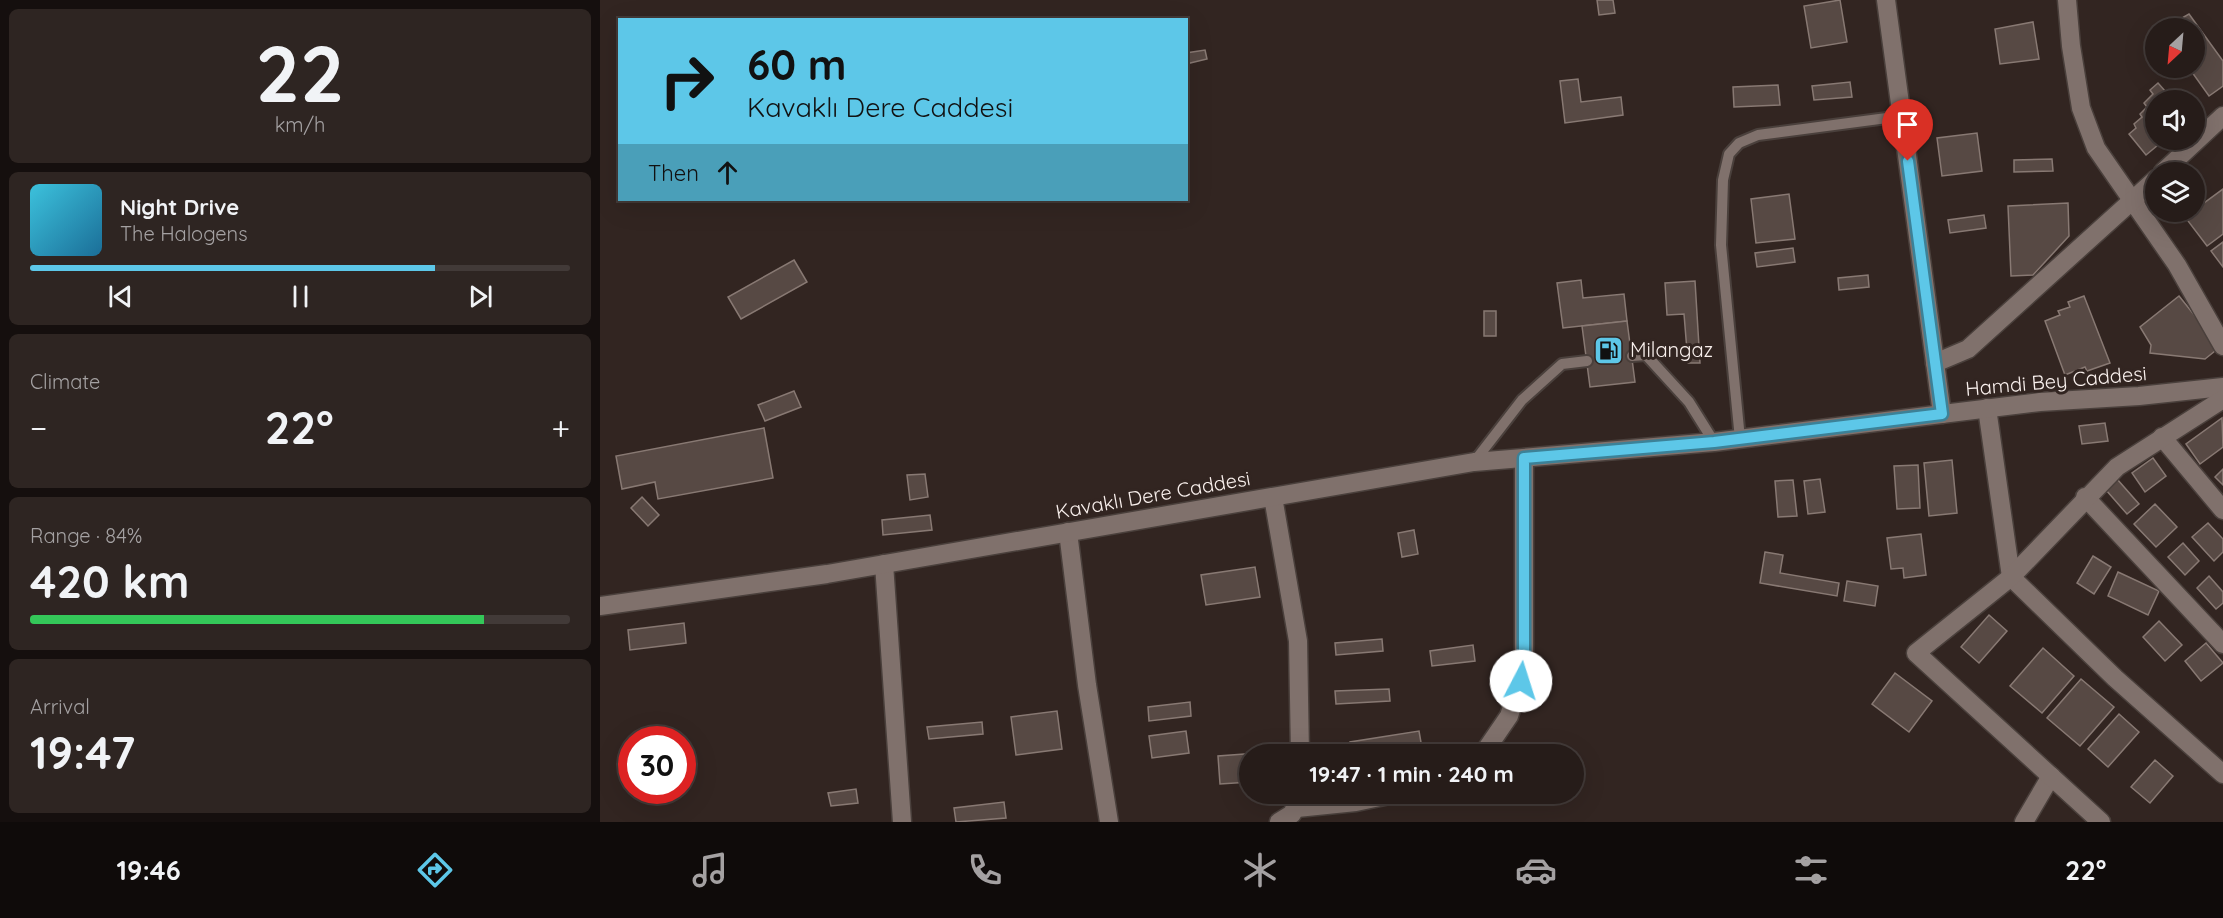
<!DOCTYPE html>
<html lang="en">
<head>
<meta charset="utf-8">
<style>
  :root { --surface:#261c19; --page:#2e2522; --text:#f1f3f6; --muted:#a4a1a2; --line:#423a38; --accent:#5dc7e8 }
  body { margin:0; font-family:Quicksand,sans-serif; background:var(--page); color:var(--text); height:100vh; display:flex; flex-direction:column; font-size:22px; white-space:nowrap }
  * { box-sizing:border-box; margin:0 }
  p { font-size:20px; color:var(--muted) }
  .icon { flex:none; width:33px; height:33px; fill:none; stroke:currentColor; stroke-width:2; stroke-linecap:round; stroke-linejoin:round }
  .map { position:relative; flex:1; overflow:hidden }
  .side { display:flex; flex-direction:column; gap:9px; padding:9px; background:#150f0e; width:600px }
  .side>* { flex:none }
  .hud { position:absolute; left:18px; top:18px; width:570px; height:183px; border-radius:0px; box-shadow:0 6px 24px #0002,0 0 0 2px var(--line); background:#5dc7e8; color:#111; overflow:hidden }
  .needle { width:39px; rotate:206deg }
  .fabs { position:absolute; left:1545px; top:18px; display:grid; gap:12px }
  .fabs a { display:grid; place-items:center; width:60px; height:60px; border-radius:50%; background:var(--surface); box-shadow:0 6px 24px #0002,0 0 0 2px var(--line); font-size:30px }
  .speed { position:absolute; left:18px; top:726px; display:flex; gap:12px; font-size:30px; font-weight:700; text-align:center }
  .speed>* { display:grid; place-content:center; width:78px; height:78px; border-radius:50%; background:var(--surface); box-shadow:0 6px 24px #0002,0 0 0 2px var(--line); line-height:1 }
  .speed .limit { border:9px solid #d22; background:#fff; color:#111 }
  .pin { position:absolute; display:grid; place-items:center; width:51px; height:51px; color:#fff; margin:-62px -26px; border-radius:50% 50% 50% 0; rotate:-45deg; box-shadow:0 0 6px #0007 }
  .pin .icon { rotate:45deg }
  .me { position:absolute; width:66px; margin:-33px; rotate:5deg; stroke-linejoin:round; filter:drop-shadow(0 0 4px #0008) }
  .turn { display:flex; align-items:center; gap:21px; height:126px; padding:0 30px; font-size:27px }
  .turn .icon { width:78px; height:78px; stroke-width:2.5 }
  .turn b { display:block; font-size:42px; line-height:51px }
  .then { display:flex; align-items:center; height:57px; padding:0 30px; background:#0003; gap:12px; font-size:22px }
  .big { font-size:45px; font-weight:800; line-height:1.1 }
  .side .tile { flex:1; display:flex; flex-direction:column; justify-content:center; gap:9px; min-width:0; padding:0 21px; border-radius:9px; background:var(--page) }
  .side .dial { align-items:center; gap:0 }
  .dial b { font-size:78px; line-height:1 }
  .song { display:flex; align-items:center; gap:18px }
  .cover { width:72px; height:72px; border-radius:9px; background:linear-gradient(135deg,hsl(190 70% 55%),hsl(200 70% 35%)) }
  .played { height:6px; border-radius:3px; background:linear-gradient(90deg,var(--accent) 75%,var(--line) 75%) }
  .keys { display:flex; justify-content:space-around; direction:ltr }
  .heat { display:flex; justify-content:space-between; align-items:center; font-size:33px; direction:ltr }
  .charge { height:9px; border-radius:4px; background:linear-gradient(90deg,#34c759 84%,var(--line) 0) }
  .trip { position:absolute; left:639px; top:744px; width:345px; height:60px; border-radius:30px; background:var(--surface); box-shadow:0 6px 24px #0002,0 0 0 2px var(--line); font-weight:800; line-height:60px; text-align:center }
  .menu { display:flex; height:96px; justify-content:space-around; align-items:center; background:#0f0b0a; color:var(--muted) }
  .menu .icon { width:42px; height:42px }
  .menu .on { color:var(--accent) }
  .menu b { font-size:27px; color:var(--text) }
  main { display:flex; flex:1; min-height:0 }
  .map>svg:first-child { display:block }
  .building { fill:#574944; stroke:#887973; stroke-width:1.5 }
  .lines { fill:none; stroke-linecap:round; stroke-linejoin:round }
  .lane-casing { stroke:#4a403c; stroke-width:14 }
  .street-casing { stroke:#4a403c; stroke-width:21 }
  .lane { stroke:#80716c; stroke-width:10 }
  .street { stroke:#80716c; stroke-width:18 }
  .route-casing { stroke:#3c8197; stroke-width:15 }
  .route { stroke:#5dc7e8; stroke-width:10 }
  .labels { text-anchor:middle; stroke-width:6; stroke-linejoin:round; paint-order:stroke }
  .poi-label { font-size:20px; fill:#f9f0ed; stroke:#322521; text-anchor:start }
  .street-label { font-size:20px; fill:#f9f0ed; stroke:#322521 }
</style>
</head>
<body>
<main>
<section class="side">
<div class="tile dial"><b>22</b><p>km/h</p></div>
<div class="tile">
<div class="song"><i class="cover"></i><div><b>Night Drive</b><p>The Halogens</p></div></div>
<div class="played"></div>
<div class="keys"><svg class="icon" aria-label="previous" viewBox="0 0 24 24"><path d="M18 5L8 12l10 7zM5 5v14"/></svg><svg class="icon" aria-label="pause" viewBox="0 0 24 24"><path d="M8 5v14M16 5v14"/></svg><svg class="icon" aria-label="next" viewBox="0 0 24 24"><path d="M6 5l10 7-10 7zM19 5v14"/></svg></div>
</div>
<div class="tile"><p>Climate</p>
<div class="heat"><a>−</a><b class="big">22°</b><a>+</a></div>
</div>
<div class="tile"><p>Range · 84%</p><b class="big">420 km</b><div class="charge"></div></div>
<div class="tile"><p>Arrival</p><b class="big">19:47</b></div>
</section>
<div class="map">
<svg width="1623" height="822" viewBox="0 0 1623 822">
  <rect width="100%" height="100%" fill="#322521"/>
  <g class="building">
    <polygon points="997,0 1013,0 1015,13 999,15"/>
    <polygon points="1240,0 1247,42 1211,48 1204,6"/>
    <polygon points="1589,14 1623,61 1623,86 1609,96 1589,68 1594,68 1594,28 1581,28 1582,18"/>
    <polygon points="1433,22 1439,59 1400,64 1395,29"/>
    <polygon points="605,50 607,59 586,64 586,53"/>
    <polygon points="978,79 981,102 1021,97 1023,115 965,123 960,81"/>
    <polygon points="1250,82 1252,97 1214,100 1212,86"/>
    <polygon points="1558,83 1573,100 1556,100 1556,140 1564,140 1546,155 1529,134 1536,128 1534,124 1542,117 1540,114 1547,107 1544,103 1553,94 1550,90"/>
    <polygon points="1178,85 1180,105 1134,107 1133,87"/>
    <polygon points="1377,133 1382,171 1342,176 1337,138"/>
    <polygon points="1452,159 1453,171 1414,172 1414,160"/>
    <polygon points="1623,189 1623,234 1607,246 1585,217"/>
    <polygon points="1189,194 1195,239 1156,243 1151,199"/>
    <polygon points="1468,203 1469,236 1433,275 1411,276 1408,206"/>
    <polygon points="1384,215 1386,228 1350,233 1348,220"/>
    <polygon points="1623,242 1623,267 1611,251"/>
    <polygon points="1193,248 1195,262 1157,267 1155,253"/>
    <polygon points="194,260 207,282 141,319 128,297"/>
    <polygon points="1268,275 1269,287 1239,290 1238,278"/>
    <polygon points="981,280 983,298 1024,294 1027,321 963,328 957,283"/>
    <polygon points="1095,281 1100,363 1088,363 1084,314 1067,315 1065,283"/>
    <polygon points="1484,296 1510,363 1487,371 1485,367 1465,375 1445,321 1460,315 1458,311 1470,307 1468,302"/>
    <polygon points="1579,296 1620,347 1605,359 1550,353 1551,345 1540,327"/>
    <rect x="884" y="311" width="12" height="25"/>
    <polygon points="1027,321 1035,382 990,387 982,326"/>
    <polygon points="194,391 201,407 165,421 158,405"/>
    <polygon points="1622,418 1623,447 1600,464 1586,444"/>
    <polygon points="1505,423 1508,441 1482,444 1479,426"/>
    <polygon points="164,428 173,478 58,499 55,482 22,489 16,456"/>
    <polygon points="1553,458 1566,476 1545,492 1532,473"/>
    <polygon points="1352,460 1357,513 1329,516 1324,463"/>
    <polygon points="1318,465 1320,508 1297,509 1294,466"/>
    <polygon points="1623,469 1623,485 1615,477"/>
    <polygon points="325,474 328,497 310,500 307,475"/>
    <polygon points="1220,479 1225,512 1208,514 1204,481"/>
    <polygon points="1517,479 1539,504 1527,514 1506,490"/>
    <polygon points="1193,480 1197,516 1178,517 1175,481"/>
    <polygon points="42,497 59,515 48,526 31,508"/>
    <polygon points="1555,504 1577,527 1556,547 1534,524"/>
    <polygon points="330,515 332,530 283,535 282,520"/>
    <polygon points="1608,523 1623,539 1623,552 1614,561 1592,537"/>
    <polygon points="814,530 818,554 802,557 798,533"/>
    <polygon points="1321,534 1326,575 1304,578 1303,568 1291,569 1287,538"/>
    <polygon points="1583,543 1599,561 1585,575 1568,557"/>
    <polygon points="1165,552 1183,555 1180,573 1239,583 1237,596 1160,583"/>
    <polygon points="1493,556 1511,567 1494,594 1477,583"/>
    <polygon points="655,567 660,597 606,605 601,575"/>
    <polygon points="1518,572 1559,591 1548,615 1508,596"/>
    <polygon points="1609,576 1623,592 1623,603 1616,609 1597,588"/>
    <polygon points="1247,581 1278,586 1275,606 1244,601"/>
    <polygon points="1389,615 1407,631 1379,663 1361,647"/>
    <polygon points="1559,621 1582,645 1565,661 1543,637"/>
    <polygon points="84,623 86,643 30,650 28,630"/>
    <polygon points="782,639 783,651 736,655 735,643"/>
    <polygon points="1606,643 1623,663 1601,681 1585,661"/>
    <polygon points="873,645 875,661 832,666 830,651"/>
    <polygon points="1443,648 1474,676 1442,713 1410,686"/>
    <polygon points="1295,673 1332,701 1309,732 1272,704"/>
    <polygon points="1481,679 1514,707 1480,746 1447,718"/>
    <polygon points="789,689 790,701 736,704 735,691"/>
    <polygon points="590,702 591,716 549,721 548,707"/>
    <polygon points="457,711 462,749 416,755 411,717"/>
    <polygon points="1519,714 1539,732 1508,767 1488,749"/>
    <polygon points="382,722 383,734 329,739 327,727"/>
    <polygon points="586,731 589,753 552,758 549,736"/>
    <polygon points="819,731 823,754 751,754 750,742"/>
    <polygon points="671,752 671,754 650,754 650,782 620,784 618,756"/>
    <polygon points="1555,760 1573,776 1550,803 1531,787"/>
    <polygon points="256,789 258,803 231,806 228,793"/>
    <polygon points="404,802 406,818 356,822 354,808"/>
  </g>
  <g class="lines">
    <defs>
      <g id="lane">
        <polyline points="1032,356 1046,355 1089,402 1114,442"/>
        <polyline points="1140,439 1121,245 1123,180 1129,154 1139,143 1158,135 1302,116"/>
        <polyline points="874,462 922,400 962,364 987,361"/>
      </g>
      <g id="street">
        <polyline points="1286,0 1342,414"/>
        <polyline points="1467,0 1471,46 1481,108 1496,148 1577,265 1623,346"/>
        <polyline points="1563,172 1623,116"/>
        <polyline points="1335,363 1368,349 1556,179"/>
        <polyline points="1387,408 1411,577 1515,678 1623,774"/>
        <polyline points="1562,437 1623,510"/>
        <polyline points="673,497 698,641 700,754"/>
        <polyline points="1485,497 1623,644"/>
        <polyline points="468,532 487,685 509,822"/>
        <polyline points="284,564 302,822"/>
        <polyline points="0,606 227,574 874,462 1114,442 1440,402 1539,396 1623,387"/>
        <polyline points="883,754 909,716 924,670 924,458"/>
        <polyline points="697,808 756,802 794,794"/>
        <polyline points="679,822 692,814 701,794"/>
        <polyline points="1424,822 1451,776"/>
        <polyline points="1501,822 1316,653 1411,577 1517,467 1623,399"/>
      </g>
    </defs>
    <use href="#lane" class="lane-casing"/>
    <use href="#street" class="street-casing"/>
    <use href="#lane" class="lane"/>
    <use href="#street" class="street"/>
  </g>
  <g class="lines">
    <defs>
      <polyline id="route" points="921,681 924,669 924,458 1114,442 1342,414 1308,161"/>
    </defs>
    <use href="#route" class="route-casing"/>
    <use href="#route" class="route"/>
  </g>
  <defs>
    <symbol id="fuel-square" viewBox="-11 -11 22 22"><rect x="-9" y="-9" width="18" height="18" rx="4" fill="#5dc7e8" stroke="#322521"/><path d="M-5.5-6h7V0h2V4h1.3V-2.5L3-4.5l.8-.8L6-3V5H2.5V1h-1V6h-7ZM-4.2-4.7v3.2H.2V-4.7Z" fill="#111"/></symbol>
  </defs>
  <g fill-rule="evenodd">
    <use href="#fuel-square" x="992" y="334" width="33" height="33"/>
  </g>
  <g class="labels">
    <g class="poi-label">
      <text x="1030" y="357">Milangaz</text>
    </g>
    <g class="street-label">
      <text transform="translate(1456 381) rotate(-5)" y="7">Hamdi Bey Caddesi</text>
      <text transform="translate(553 495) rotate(-10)" y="7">Kavaklı Dere Caddesi</text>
    </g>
  </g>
</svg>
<div class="fabs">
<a><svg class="needle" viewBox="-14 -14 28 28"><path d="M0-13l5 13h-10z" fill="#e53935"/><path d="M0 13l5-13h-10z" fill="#a4a1a2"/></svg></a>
<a><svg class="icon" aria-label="sound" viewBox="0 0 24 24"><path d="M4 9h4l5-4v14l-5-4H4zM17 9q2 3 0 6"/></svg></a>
<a><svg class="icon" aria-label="layers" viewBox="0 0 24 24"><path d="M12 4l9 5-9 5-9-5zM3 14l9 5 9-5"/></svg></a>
</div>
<div class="speed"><div class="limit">30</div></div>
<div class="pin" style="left:1308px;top:161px;background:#d93025"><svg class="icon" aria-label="arrive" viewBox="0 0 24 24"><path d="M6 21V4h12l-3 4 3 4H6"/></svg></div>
<svg class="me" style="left:921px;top:681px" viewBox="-20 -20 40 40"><circle r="19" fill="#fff"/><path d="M0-13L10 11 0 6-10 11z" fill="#5dc7e8"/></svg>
<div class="trip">19:47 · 1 min · 240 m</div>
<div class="hud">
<div class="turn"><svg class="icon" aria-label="right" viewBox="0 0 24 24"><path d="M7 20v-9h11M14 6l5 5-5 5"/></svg><div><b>60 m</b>Kavaklı Dere Caddesi</div></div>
<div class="then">Then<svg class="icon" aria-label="ahead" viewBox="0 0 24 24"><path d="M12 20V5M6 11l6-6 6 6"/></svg></div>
</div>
</div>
</main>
<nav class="menu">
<b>19:46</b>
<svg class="icon on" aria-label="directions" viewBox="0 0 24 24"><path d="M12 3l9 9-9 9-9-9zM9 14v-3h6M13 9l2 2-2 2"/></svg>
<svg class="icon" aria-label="music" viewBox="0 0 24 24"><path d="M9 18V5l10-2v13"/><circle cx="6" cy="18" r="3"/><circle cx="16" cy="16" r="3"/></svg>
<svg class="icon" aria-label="phone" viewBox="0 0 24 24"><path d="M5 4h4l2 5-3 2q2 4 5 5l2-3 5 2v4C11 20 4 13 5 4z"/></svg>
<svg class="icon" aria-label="climate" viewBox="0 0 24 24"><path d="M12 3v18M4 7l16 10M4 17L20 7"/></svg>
<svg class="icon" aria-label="car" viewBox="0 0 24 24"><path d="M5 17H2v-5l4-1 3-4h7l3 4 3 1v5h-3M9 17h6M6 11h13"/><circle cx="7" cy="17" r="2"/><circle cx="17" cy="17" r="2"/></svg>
<svg class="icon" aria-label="filters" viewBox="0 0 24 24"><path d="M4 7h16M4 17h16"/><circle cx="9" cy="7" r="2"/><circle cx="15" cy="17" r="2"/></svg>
<b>22°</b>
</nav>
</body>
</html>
